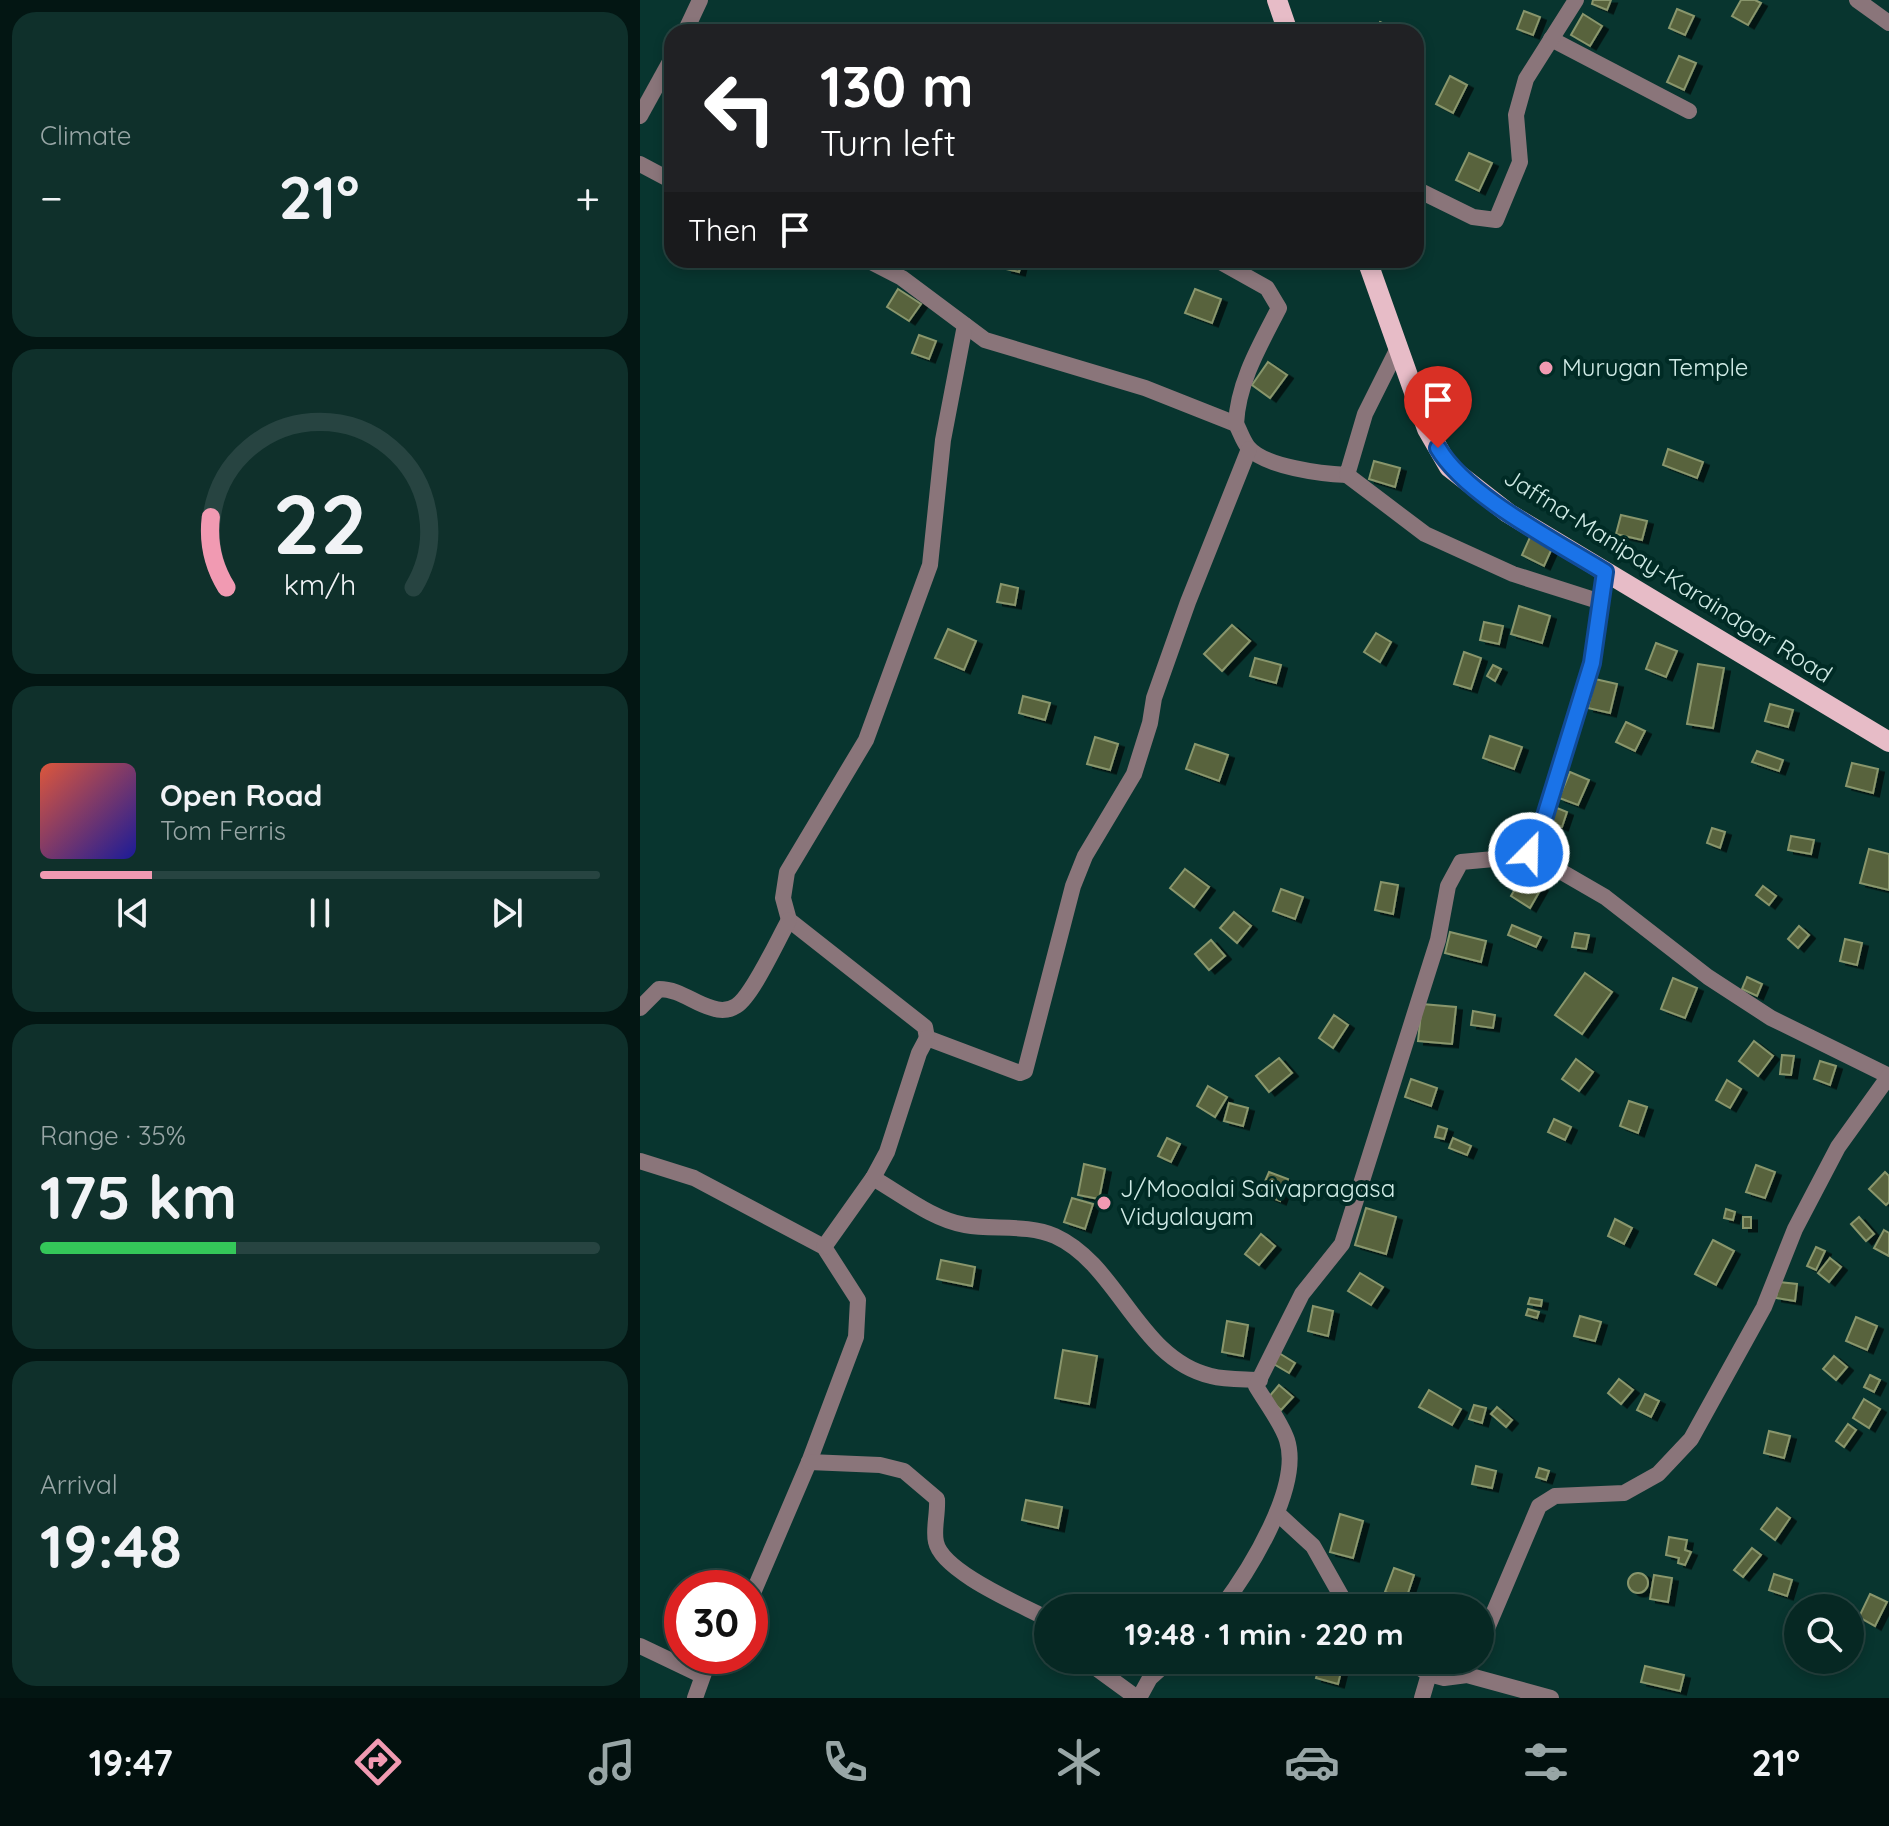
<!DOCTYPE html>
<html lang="en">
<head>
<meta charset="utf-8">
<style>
  :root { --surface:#062823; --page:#0f302b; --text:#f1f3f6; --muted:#98a6a6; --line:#274441; --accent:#f19ab2 }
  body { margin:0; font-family:Quicksand,sans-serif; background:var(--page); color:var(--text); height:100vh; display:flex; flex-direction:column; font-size:30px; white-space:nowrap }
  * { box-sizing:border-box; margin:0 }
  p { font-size:26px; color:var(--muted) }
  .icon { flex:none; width:44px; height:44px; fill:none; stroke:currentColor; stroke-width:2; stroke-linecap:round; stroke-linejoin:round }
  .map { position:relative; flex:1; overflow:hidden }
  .drawer { display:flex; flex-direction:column; gap:12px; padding:12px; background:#031613; width:640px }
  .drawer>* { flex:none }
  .banner { position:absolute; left:24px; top:24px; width:760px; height:244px; border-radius:24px; box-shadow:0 4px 12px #0003,0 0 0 2px var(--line); background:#202124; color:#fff; overflow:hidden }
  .buttons { position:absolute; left:1144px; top:1594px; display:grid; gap:16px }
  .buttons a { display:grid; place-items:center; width:80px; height:80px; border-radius:50%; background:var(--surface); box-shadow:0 4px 12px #0003,0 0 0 2px var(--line); font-size:40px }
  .speed { position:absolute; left:24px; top:1570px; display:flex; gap:16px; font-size:40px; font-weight:700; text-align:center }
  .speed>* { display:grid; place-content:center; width:104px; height:104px; border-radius:50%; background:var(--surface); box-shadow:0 4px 12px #0003,0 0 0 2px var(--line); line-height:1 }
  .speed .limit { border:12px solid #d22; background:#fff; color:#111 }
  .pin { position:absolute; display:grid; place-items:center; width:68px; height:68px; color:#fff; margin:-82px -34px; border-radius:50% 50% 50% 0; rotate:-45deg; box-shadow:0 0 8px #0007 }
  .pin .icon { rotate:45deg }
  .me { position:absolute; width:88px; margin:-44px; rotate:23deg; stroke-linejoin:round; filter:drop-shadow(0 0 6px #0008) }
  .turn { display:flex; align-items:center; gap:28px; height:168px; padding:0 24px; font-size:36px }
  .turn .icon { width:104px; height:104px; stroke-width:2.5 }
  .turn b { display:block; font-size:56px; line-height:68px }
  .then { display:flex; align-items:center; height:76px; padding:0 24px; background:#0003; gap:16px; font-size:30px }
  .big { font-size:60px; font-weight:700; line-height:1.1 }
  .drawer .widget { flex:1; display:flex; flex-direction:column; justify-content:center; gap:12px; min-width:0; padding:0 28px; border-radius:24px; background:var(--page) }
  .drawer .dial { align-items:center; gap:0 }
  .dial svg { height:208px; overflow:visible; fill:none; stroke:var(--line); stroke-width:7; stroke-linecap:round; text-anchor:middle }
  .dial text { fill:var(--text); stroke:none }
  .song { display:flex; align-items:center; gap:24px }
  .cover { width:96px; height:96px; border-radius:12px; background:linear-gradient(135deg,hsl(10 70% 55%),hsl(240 70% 35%)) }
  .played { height:8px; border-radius:4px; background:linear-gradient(90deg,var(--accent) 20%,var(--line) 20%) }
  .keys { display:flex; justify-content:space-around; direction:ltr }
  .heat { display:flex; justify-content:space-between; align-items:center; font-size:44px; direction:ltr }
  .charge { height:12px; border-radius:6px; background:linear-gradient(90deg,#34c759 35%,var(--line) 0) }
  .trip { position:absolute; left:394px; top:1594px; width:460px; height:80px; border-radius:40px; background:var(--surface); box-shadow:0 4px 12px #0003,0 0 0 2px var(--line); font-weight:700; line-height:80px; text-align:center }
  .menu { display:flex; height:128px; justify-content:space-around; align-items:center; background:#02100e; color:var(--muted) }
  .menu .icon { width:56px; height:56px }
  .menu .current { color:var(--accent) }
  .menu b { font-size:36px; color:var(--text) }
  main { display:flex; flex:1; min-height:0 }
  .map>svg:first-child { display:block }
  .building { fill:#58633c; stroke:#89966c; stroke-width:2; filter:url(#shadow) }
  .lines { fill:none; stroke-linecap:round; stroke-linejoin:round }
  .minor { stroke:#8a757a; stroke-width:16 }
  .tertiary { stroke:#8a757a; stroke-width:16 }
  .primary { stroke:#e7bcc7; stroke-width:20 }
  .route-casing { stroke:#114b97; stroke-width:20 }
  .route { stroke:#1a73e8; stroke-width:14 }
  .poi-dot { fill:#f19ab2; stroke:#002b25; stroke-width:3 }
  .labels { text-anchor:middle; stroke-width:8; stroke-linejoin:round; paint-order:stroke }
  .poi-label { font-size:24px; fill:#d0ebe6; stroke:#002b25; text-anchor:start }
  .street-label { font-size:24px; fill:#d0ebe6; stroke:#002b25 }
</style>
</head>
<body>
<main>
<section class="drawer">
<div class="widget"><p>Climate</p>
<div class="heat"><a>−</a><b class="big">21°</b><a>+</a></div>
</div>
<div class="widget dial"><svg viewBox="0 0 100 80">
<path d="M14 69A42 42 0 1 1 86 69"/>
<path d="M14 69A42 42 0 0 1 8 42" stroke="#f19ab2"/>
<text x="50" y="56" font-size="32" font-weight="700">22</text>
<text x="50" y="72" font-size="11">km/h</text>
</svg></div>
<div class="widget">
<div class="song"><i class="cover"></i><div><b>Open Road</b><p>Tom Ferris</p></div></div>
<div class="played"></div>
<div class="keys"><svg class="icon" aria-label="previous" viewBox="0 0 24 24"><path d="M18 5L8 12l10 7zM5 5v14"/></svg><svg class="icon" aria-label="pause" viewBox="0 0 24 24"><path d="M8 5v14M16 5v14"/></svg><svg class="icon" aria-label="next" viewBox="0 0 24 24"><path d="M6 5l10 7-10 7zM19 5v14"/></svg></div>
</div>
<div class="widget"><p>Range · 35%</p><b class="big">175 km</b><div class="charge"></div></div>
<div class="widget"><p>Arrival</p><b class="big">19:48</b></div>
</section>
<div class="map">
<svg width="1249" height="1698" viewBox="0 0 1249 1698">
  <defs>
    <filter id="shadow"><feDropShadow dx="6" dy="3.5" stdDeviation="0" flood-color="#0009"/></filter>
  </defs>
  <rect width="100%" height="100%" fill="#08352f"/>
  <g class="building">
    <polygon points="953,0 971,0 967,10 952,4"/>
    <polygon points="1101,0 1115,0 1121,3 1108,25 1092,16"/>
    <polygon points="1037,9 1054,16 1045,35 1029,28"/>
    <polygon points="884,11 900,17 893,35 877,29"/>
    <polygon points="943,14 962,26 950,46 931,35"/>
    <polygon points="740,22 760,32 735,32"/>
    <polygon points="246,27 265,29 265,32 246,32"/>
    <polygon points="1039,56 1056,63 1044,90 1027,82"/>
    <polygon points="810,76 827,85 813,113 796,104"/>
    <polygon points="829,153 852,163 839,191 816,180"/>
    <polygon points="368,260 382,260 379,272 366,269"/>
    <polygon points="258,289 281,304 269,321 247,307"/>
    <polygon points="555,289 581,299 572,323 545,313"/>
    <polygon points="279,335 296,341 289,359 272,353"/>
    <polygon points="628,362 647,375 630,398 612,385"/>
    <polygon points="1028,449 1063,462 1057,478 1023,465"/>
    <polygon points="734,461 760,468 755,487 729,479"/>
    <polygon points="981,515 1007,521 1002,540 976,534"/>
    <polygon points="891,535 913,546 904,566 882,555"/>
    <polygon points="361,584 378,588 375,605 357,602"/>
    <polygon points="879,606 910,616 902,643 871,634"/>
    <polygon points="844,622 863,626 859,644 840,640"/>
    <polygon points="592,625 610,641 582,671 564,654"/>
    <polygon points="308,629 336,641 324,670 295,658"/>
    <polygon points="736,633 751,642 740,662 724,652"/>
    <polygon points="1016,643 1037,651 1026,677 1006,669"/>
    <polygon points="824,652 841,658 831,689 814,684"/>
    <polygon points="615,658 641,665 636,683 610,676"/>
    <polygon points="1058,664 1084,668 1073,728 1047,724"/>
    <polygon points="853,665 861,669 855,681 847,676"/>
    <polygon points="955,679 977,684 970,713 948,708"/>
    <polygon points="383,696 410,703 405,720 379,713"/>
    <polygon points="1130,704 1153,710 1148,727 1125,721"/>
    <polygon points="986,722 1005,731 995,751 976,742"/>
    <polygon points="850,736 882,747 874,769 843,758"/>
    <polygon points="455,737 478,744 470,770 447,764"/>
    <polygon points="555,744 588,755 579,781 546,769"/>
    <polygon points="1117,751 1143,760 1139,771 1112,762"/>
    <polygon points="1212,763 1238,769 1233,793 1206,786"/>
    <polygon points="930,772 949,780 938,805 919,798"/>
    <polygon points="912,806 927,812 922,827 906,821"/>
    <polygon points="1072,828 1085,832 1080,848 1067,843"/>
    <polygon points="1151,836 1174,840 1171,854 1148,850"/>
    <polygon points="1229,849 1249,854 1249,890 1220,883"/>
    <polygon points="545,869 569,887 554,907 530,888"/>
    <polygon points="883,875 902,887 890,908 871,896"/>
    <polygon points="741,882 758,885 753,914 735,910"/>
    <polygon points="1123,886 1136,896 1129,905 1116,895"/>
    <polygon points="641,889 663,897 655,919 633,911"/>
    <polygon points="594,912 611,926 597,943 580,928"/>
    <polygon points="872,925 901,937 896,947 868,935"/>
    <polygon points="1159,926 1169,935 1158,948 1148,939"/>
    <polygon points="810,932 846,941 841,962 805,953"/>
    <polygon points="935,933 949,935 946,949 932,947"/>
    <polygon points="1205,939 1222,943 1217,965 1200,961"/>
    <polygon points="571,940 585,956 569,970 555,954"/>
    <polygon points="945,973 972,992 942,1034 915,1015"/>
    <polygon points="1107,977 1122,984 1117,996 1102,989"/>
    <polygon points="1033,978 1057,988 1045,1018 1021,1009"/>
    <polygon points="782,1004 816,1007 812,1044 778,1041"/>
    <polygon points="833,1011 855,1015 853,1028 831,1025"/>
    <polygon points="694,1015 708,1025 693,1048 679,1038"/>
    <polygon points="1114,1041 1133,1056 1118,1076 1099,1061"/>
    <polygon points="1142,1055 1154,1056 1151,1075 1140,1074"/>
    <polygon points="639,1058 652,1073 629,1092 616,1076"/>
    <polygon points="936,1059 953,1072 939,1091 922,1079"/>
    <polygon points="1180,1061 1196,1066 1190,1085 1174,1079"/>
    <polygon points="771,1079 797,1088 791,1106 765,1097"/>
    <polygon points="1087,1080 1101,1089 1090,1108 1076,1100"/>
    <polygon points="568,1086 587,1097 575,1117 557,1106"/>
    <polygon points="989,1101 1007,1107 998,1133 980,1126"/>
    <polygon points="589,1103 608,1108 603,1126 584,1121"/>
    <polygon points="914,1119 931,1127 925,1140 908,1132"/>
    <polygon points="798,1126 807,1129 804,1139 795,1137"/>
    <polygon points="527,1138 540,1144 531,1162 518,1156"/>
    <polygon points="813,1138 831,1146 827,1155 809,1148"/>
    <polygon points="444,1164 465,1169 459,1199 438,1195"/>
    <polygon points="1116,1165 1135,1172 1125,1198 1106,1192"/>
    <polygon points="629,1172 648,1179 640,1201 620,1193"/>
    <polygon points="1245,1172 1249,1176 1249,1202 1246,1205 1229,1189"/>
    <polygon points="432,1198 453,1204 445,1229 424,1222"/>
    <polygon points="726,1208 756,1217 746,1254 715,1245"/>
    <polygon points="1086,1209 1095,1212 1093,1220 1084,1218"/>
    <rect x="1103" y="1217" width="8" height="11"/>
    <polygon points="1219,1217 1234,1234 1226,1241 1211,1224"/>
    <polygon points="975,1219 992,1228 984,1244 968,1236"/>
    <polygon points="1244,1230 1249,1233 1249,1256 1234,1248"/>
    <polygon points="621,1234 635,1246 619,1265 605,1254"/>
    <polygon points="1073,1240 1094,1251 1076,1285 1055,1274"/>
    <polygon points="1176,1247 1185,1251 1176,1270 1167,1266"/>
    <polygon points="1190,1258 1201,1267 1189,1282 1178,1273"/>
    <polygon points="301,1260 335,1267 332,1286 297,1279"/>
    <polygon points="720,1273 743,1287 731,1305 708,1291"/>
    <polygon points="1139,1282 1157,1284 1155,1301 1136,1298"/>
    <polygon points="890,1298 902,1300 901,1306 888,1304"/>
    <polygon points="673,1306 693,1311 688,1336 668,1331"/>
    <polygon points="888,1309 899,1312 897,1318 886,1315"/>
    <polygon points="940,1316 961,1322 955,1341 934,1336"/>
    <polygon points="1216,1317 1237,1326 1227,1350 1206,1341"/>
    <polygon points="587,1321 608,1325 603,1356 582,1352"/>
    <polygon points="423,1350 457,1356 449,1404 415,1398"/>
    <polygon points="639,1353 655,1363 649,1373 632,1363"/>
    <polygon points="1194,1356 1207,1367 1196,1380 1183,1369"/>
    <polygon points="1230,1375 1240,1380 1234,1392 1224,1387"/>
    <polygon points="979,1379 993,1390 981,1404 968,1393"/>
    <polygon points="639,1385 653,1397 641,1410 628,1398"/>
    <polygon points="789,1390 821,1409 812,1425 779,1407"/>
    <polygon points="1005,1394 1019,1401 1011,1417 997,1410"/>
    <polygon points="1224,1399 1240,1409 1229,1428 1213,1418"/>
    <polygon points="834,1405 846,1408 842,1423 829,1419"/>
    <polygon points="857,1407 872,1420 866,1427 851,1414"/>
    <polygon points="1208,1424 1216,1430 1204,1447 1196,1441"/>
    <polygon points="1129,1431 1150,1436 1144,1458 1124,1453"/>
    <polygon points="836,1466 856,1471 852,1488 832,1484"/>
    <polygon points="899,1468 909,1471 906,1480 896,1477"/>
    <polygon points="386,1500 422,1507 418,1528 382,1520"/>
    <polygon points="1137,1508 1150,1518 1135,1540 1121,1529"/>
    <polygon points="700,1514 723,1521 713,1558 690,1552"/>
    <polygon points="1029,1537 1047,1540 1045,1550 1051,1552 1045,1565 1038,1563 1039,1558 1026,1555"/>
    <polygon points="1112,1548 1121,1555 1103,1577 1094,1570"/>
    <polygon points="754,1568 774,1575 766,1599 745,1592"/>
    <circle cx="998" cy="1583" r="10"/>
    <polygon points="1134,1574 1152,1580 1147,1596 1129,1590"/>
    <polygon points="1014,1575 1032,1578 1028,1602 1010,1599"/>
    <polygon points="1230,1594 1247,1602 1235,1626 1219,1617"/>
    <polygon points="681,1660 704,1660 698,1684 676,1678"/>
    <polygon points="1005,1666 1044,1675 1040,1691 1001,1682"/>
  </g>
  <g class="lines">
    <g class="minor">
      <polyline points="1217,0 1249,23"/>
      <polyline points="911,39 1049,111"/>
      <polyline points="0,164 32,181"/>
      <polyline points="776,189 833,217 856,220 880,162 876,115 886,79 936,0"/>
      <path d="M227,260L262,278L345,340L505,388L596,424C600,431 603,441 608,447C624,467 683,474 707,475L725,414L757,350"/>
      <path d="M577,260L627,288L639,308C620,345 598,382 596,424"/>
      <polyline points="325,325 303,440 290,565 226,740 147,872 143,898 149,920 285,1027 287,1038 380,1073 385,1071 433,886 445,856 494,774 510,723 514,698 548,602 609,449"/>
      <polyline points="707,475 785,534 873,574 961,602"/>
      <polyline points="889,853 965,897 1068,977 1131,1018 1249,1076"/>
      <path d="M0,1008L19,989C40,989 53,1003 72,1008C80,1011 88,1011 96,1006C112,997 138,939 149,920"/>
      <polyline points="0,1161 54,1178 184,1247 218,1300 216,1337 169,1462 110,1600"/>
      <path d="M233,1178C261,1194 293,1220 325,1225C354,1230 387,1224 415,1236C479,1265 498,1359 571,1376C586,1380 604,1379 620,1380"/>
      <polyline points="184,1247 233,1178 247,1152 279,1053 287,1038"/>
      <path d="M169,1462L240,1465L264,1471L297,1499C298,1514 293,1530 296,1542C302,1571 377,1603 402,1616L408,1623"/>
      <polyline points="637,1513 673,1546 708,1608"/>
      <path d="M581,1608C609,1571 662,1487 647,1440C641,1422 626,1403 616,1386L662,1294L702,1244L798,940L808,886L821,862L854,859L881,863L897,842L952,663L965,572"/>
      <polyline points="840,1645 899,1506 915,1496 984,1493 1018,1474 1051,1439 1124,1307 1155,1229 1198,1147 1249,1076"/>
      <polyline points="0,1646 61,1675"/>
      <polyline points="445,1660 497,1698"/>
      <polyline points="768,1660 789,1674 804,1678 827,1675 911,1698"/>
      <polyline points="55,1698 70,1656"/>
      <polyline points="499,1698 510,1678 530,1660"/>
      <polyline points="782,1698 789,1674"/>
    </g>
    <g class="tertiary">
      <polyline points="45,32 60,0"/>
      <polyline points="0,116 32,58"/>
    </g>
    <g class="primary">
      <polyline points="637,0 648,32"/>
      <polyline points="727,260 787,429 809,467 868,513 1249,742"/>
    </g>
  </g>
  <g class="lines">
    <defs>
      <path id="route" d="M798,448C826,496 917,542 965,572L952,663L897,842L889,853"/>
    </defs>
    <use href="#route" class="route-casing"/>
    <use href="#route" class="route"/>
  </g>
  <g class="poi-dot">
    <circle cx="906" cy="368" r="8"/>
    <circle cx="464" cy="1203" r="8"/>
  </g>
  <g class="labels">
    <g class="poi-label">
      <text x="922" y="376">Murugan Temple</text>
      <text x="480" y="1197">J/Mooalai Saivapragasa<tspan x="480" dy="28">Vidyalayam</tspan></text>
    </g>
    <g class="street-label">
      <text transform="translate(1028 576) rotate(32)" y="8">Jaffna-Manipay-Karainagar Road</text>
    </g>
  </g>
</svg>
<div class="buttons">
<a><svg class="icon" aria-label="search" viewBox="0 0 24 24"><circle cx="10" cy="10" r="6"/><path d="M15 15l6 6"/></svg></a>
</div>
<div class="speed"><div class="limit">30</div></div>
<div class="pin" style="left:798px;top:448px;background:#d93025"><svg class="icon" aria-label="arrive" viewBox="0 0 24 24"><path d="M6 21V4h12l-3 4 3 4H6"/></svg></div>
<svg class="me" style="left:889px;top:853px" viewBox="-20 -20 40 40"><circle r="17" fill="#1a73e8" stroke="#fff" stroke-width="3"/><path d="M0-11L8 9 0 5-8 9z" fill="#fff"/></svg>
<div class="trip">19:48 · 1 min · 220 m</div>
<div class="banner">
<div class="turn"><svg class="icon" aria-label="left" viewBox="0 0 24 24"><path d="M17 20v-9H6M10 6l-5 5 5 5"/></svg><div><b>130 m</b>Turn left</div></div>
<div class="then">Then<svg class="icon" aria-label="arrive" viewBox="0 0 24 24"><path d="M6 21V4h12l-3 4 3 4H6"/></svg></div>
</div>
</div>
</main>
<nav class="menu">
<b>19:47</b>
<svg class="icon current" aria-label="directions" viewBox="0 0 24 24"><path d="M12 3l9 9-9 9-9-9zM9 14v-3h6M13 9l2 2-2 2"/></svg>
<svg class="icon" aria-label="music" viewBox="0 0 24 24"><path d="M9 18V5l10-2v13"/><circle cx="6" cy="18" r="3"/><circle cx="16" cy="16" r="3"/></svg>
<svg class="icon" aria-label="phone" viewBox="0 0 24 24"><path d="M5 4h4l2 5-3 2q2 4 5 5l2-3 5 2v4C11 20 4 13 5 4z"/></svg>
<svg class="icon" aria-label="climate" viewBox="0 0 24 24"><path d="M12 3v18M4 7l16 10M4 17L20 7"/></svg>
<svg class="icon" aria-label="car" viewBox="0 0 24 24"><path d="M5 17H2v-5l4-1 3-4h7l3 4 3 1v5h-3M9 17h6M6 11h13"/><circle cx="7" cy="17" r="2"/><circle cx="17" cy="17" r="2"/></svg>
<svg class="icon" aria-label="filters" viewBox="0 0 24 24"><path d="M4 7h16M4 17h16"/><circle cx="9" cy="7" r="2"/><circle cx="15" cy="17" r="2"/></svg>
<b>21°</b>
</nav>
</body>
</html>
